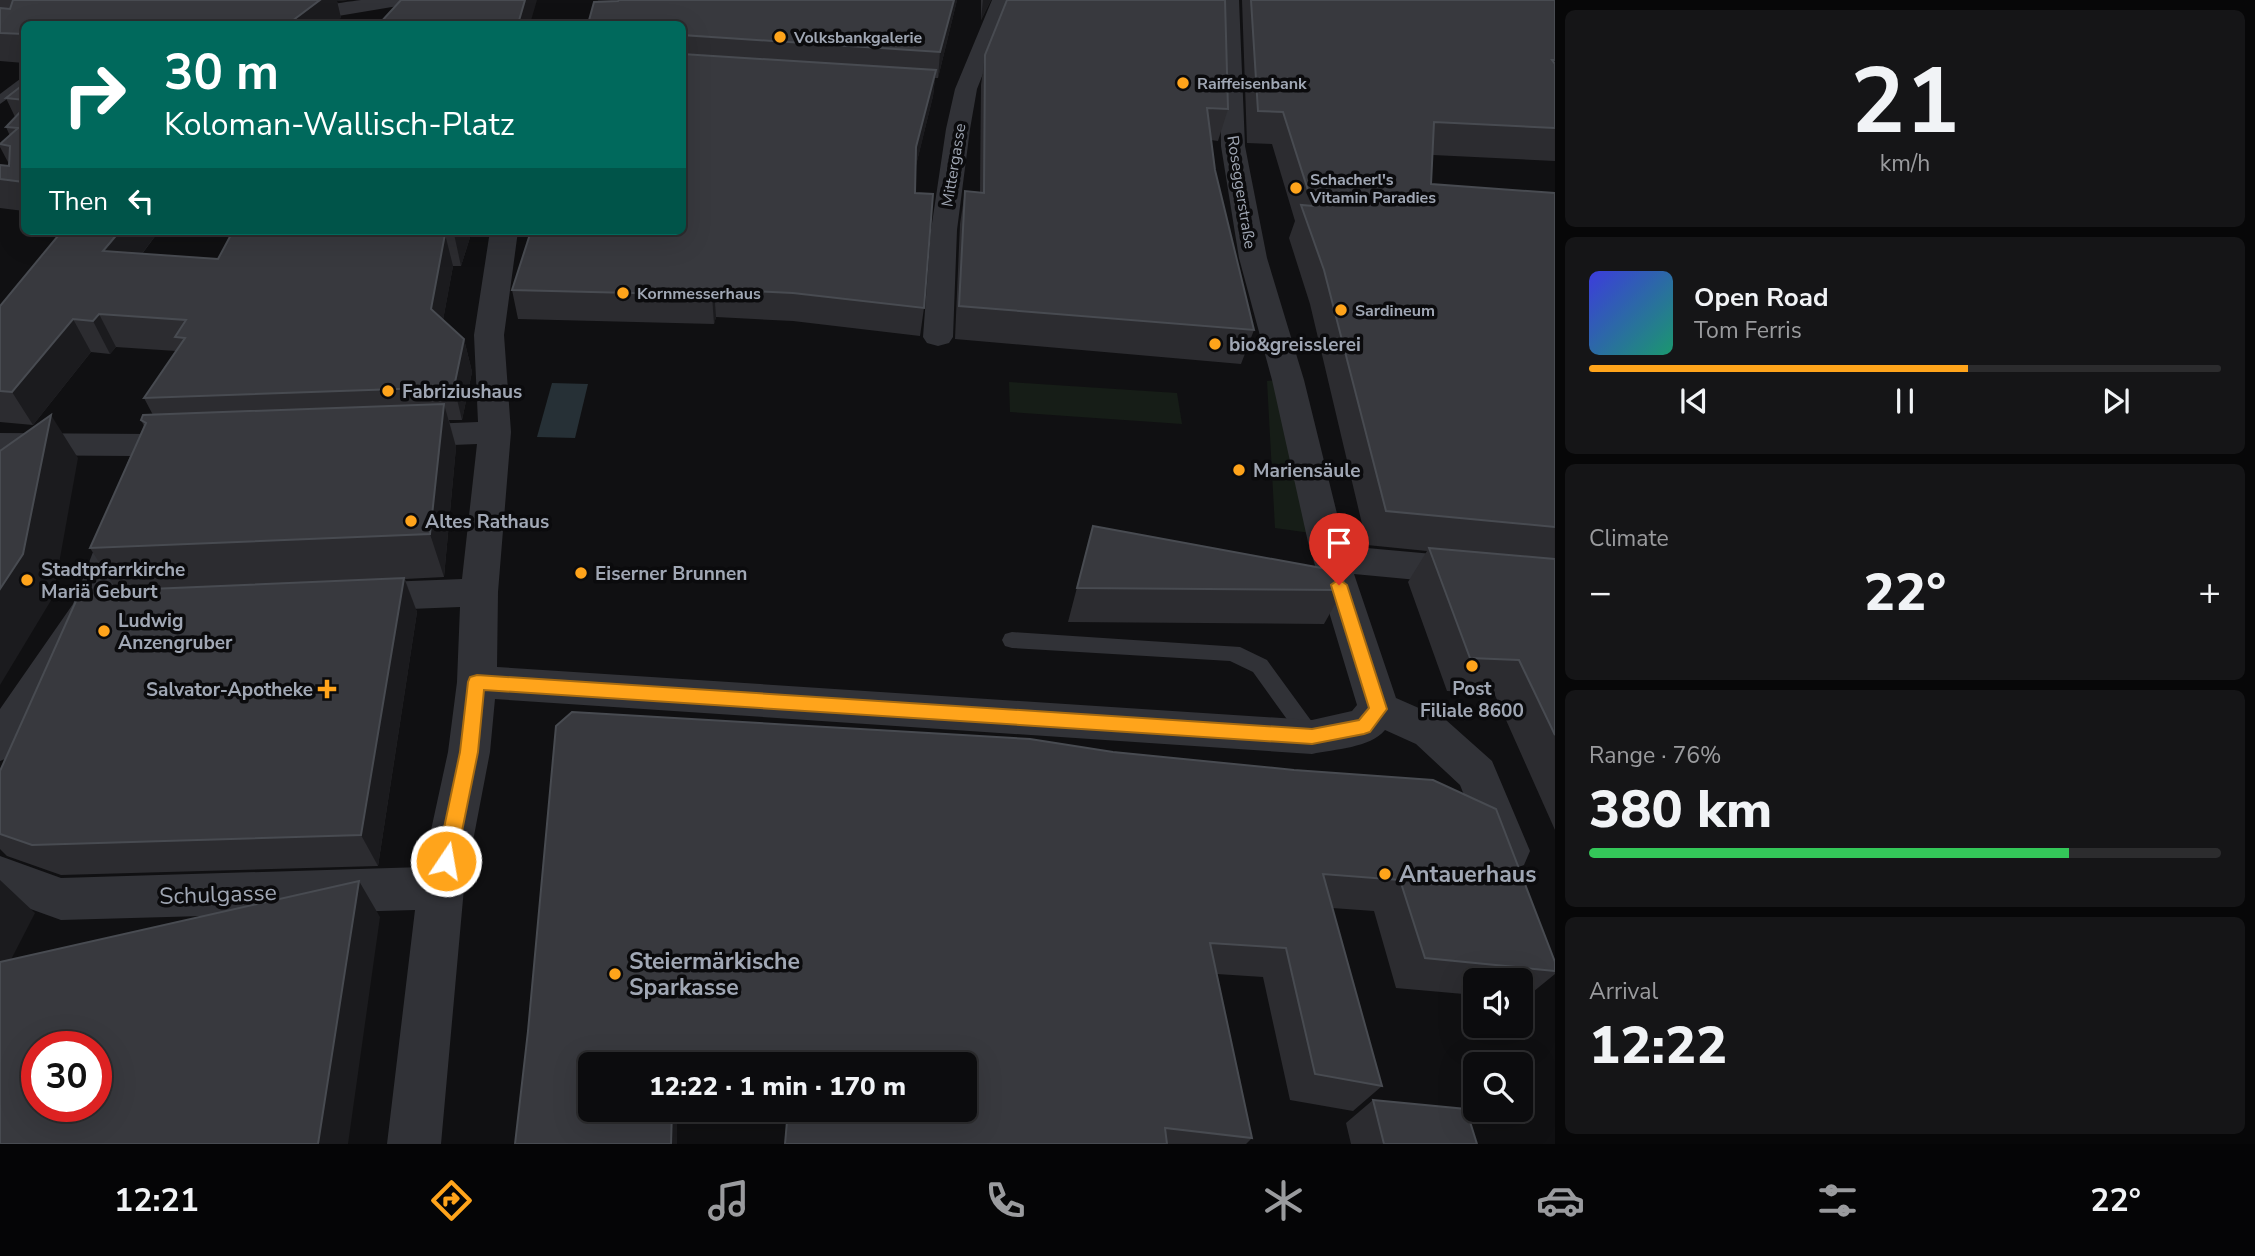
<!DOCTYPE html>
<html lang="en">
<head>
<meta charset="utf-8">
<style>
  :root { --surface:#0c0c0e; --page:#151517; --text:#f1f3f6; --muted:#9a9b9e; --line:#2c2c2e; --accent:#ffa41b }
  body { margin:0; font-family:"Nunito Sans",sans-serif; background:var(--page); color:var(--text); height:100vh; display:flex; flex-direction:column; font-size:26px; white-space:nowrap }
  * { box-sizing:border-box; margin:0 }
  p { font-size:23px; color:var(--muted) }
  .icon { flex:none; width:38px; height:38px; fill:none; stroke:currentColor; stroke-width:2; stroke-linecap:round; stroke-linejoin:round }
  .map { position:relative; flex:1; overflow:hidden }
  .panel { display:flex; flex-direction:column; gap:10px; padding:10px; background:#070708; width:700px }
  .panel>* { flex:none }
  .top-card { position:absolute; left:21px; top:21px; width:665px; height:214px; border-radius:10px; box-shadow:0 7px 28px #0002,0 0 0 2px var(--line); background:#00695c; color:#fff; overflow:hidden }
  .tools { position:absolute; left:1463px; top:968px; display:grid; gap:14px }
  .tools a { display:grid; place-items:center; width:70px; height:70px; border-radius:10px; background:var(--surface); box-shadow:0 7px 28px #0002,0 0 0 2px var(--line); font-size:35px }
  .speed { position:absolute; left:21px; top:1031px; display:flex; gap:14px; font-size:35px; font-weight:700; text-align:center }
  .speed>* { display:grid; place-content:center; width:91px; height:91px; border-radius:50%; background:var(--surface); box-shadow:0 7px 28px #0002,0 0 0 2px var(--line); line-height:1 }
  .speed .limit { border:10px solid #d22; background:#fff; color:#111 }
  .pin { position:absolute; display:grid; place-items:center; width:60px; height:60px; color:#fff; margin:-72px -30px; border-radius:50% 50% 50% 0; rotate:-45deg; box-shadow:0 0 7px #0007 }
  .pin .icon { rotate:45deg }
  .me { position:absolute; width:77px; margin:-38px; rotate:12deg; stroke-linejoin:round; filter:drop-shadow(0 0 5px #0008) }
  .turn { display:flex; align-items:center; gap:24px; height:147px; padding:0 28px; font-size:32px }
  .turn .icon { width:91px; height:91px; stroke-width:2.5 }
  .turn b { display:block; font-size:49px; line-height:60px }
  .then { display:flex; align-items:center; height:66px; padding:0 28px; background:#0003; gap:14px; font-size:26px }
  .big { font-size:52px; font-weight:800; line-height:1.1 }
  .panel .tile { flex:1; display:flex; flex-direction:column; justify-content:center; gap:10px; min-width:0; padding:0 24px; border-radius:10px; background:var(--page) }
  .panel .dial { align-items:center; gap:0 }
  .dial b { font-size:91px; line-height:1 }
  .song { display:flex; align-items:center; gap:21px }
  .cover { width:84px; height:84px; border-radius:10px; background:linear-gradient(135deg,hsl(240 70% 55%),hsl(160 70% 35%)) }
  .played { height:7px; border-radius:4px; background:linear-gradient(90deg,var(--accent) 60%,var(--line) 60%) }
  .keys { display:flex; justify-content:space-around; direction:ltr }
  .heat { display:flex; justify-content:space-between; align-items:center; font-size:38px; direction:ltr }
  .charge { height:10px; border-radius:5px; background:linear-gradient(90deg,#34c759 76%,var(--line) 0) }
  .trip { position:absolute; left:578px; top:1052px; width:399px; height:70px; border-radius:10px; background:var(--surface); box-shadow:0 7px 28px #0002,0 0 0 2px var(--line); font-weight:800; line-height:70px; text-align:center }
  .tabs { display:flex; height:112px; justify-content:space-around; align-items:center; background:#050506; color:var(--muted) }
  .tabs .icon { width:49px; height:49px }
  .tabs .current { color:var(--accent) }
  .tabs b { font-size:32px; color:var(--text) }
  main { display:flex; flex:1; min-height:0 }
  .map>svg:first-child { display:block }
  .green { fill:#161d17 }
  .water { fill:#263036 }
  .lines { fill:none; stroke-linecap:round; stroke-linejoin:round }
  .lane { fill:#313237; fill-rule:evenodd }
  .street { fill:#313237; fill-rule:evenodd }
  .wall { fill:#2c2c30 }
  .shaded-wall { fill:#1b1b1e }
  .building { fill:#38393e; stroke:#484b51; stroke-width:2; fill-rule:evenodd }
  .route { fill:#ffa41b; stroke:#a66b12; stroke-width:2 }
  .poi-dot { fill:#ffa41b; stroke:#0b0b0d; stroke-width:2.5 }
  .labels { text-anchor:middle; stroke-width:7; stroke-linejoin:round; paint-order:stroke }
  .far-poi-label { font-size:16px; font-weight:bold; fill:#a0a7b4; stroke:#0b0b0d; text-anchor:start }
  .far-street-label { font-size:16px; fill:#a0a7b4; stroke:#0b0b0d }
  .poi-label { font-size:19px; font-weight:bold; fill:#a0a7b4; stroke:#0b0b0d; text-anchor:start }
  .near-poi-label { font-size:23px; font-weight:bold; fill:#a0a7b4; stroke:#0b0b0d; text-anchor:start }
  .near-street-label { font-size:23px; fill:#a0a7b4; stroke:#0b0b0d }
</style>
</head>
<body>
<main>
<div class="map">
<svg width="1555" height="1144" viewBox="0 0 1555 1144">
  <rect width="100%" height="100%" fill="#101012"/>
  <g class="green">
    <polygon points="1288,379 1325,535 1275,528 1267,381"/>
    <polygon points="1009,382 1177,393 1182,424 1010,412"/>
  </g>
  <polygon class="water" points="552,383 588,384 575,438 537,437"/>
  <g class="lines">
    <g class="lane">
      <polygon points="20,79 24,79 24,87 0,104 0,94"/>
      <polygon points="1012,632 1240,647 1267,660 1323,737 1320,743 1312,746 1304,743 1253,672 1230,661 1012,648 1005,646 1002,640 1005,634"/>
    </g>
    <g class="street">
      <path d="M361,0H408L405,4L398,6L320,19L308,24H280C293,7 341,3 361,0Z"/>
      <polygon points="992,0 1012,0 977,89 970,129 957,230 953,337 949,343 938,346 927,343 923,337 931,230 946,129 955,89"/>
      <path d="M1219,0H1239L1245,146L1267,258L1304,380L1345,546L1555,565V593L1354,574L1396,698L1446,720L1492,761L1530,851L1524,865L1508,871L1492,865L1460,785L1416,744L1385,730C1370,748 1335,749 1312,754L495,699L490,752L464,888L441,1144H387L415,910L61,920L0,898V856L61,878L423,867L448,752L457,682L460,607L360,611L347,607L341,597L347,587L360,583L462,579L477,444L404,447L392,444L388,436L392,428L404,425L478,422L474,335L490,231H518L504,335L511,432L498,592L497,667L1312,720L1352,711L1357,705L1308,542L1272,380L1239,258L1221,146Z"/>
      <polygon points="0,433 151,434 163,437 168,445 109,609 15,755 0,761 0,709 73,604 130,456 0,455"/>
    </g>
  </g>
  <g class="wall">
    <polygon points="0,0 348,0 337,1 341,18 24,24 24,63 0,61"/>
    <polygon points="598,0 617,0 616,1 957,0 938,78 935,78 933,96 916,165 915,193 924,308 920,336 793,321 716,317 714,324 518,319 512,290 682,231 682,24 598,2"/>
    <polygon points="981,0 991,0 981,20"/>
    <polygon points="1242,0 1555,0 1555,161 1433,155 1431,184 1555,193 1555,830 1494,693 1447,691 1408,582 1427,551 1367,545 1310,304 1289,238 1295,221 1272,144 1247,143"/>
    <polygon points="985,55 1228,109 1218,141 1211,140 1215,170 1254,330 1241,364 955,339 960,224 965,191 980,192 981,85"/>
    <polygon points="24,84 24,211 0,208 0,165 9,166 9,164 0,147 0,144 10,136 6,127 15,117 6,98"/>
    <polygon points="63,231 159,231 142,254 218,259 233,231 472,231 461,266 453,266 443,320 464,339 472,372 462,420 449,420 456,447 444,577 405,579 417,612 378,866 61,875 7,856 0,849 0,771 117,590 90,548 144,426 141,420 153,415 144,398 176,351 116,347 110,354 91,352 33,425 0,422 0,306"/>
    <polygon points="1093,526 1343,590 1324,624 1068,622"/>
    <polygon points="572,712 1030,739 1113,752 1294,770 1433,780 1496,809 1555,962 1555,974 1523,1000 1521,1000 1521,980 1475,980 1475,995 1396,988 1374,911 1332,908 1382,1086 1353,1111 1290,1100 1263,977 1217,974 1252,1138 1246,1144 785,1144 788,1110 964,1110 964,1064 590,1064 590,1110 677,1110 677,1144 515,1144 528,1031 556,726"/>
    <polygon points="1373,1100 1477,1144 1351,1144 1346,1123"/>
  </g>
  <g class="shaded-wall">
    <polygon points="318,0 348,0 337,1 341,18 333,24 288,24"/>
    <polygon points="525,0 537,0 530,24 518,24"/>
    <polygon points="598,0 617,0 600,18"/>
    <polygon points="954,0 957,0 938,78 940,52"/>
    <polygon points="983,0 991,0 981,20"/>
    <polygon points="936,70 933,96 914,174 916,147"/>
    <polygon points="120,231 159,231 119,284 103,251"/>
    <polygon points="455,231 472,231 461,266 454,234"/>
    <polygon points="445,234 453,266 439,342 431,309"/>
    <polygon points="714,289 716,317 714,324 712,295"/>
    <polygon points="99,314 116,347 110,354 93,321"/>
    <polygon points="73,319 91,352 33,425 12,392"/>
    <polygon points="464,339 472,372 462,420 454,387"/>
    <polygon points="444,404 456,447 444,577 430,534"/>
    <polygon points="51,415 78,458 53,597 0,685 0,589"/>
    <polygon points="404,578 417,612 378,866 361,835"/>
    <polygon points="0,880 35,913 0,981"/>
    <polygon points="359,881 380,917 348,1144 318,1144"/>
    <polygon points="672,1110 677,1110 677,1144 671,1144"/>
  </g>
  <g class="building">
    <polygon points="13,0 320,0 288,24 24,24 24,34 0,33 0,8 10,9"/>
    <polygon points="401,0 525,0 518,24 379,24"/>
    <polygon points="619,0 954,0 940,52 682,35 682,24 588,24 594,2 618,1"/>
    <polygon points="1007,0 1225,0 1228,109 1207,108 1215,170 1254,330 959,306 965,191 984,193 985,55"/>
    <polygon points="1251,0 1555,0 1555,60 1552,60 1555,64 1555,128 1434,122 1431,184 1555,193 1555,527 1386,511 1324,270 1301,205 1313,206 1283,112 1258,111"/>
    <polygon points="682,54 936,70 916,147 915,193 933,194 924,308 793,293 714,289 712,295 512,290 531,231 682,231"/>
    <polygon points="24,84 24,100 6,98"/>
    <polygon points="24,108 24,182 0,179 0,165 9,166 10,146 0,144 18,128 6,127"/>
    <polygon points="62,231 120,231 103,251 218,259 233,231 455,231 454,234 445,234 431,309 464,339 454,387 144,398 185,338 175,337 186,320 99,314 93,321 73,319 12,392 0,391 0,306"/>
    <polygon points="444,404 430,534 90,548 146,423 141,420 143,415"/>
    <polygon points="51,415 23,554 0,589 0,451"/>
    <polygon points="1093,526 1343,572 1344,575 1343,590 1077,588"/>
    <polygon points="1429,548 1555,559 1555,735 1519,660 1470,658"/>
    <polygon points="404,578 361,835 32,845 0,834 0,771 80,592"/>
    <polygon points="572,712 1030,739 1113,752 1294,770 1433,780 1496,809 1555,962 1555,971 1425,958 1400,880 1323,874 1382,1086 1315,1074 1286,948 1210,943 1252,1138 1165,1128 1167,1144 785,1144 788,1110 964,1110 964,1064 776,1064 673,1055 673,1064 590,1064 590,1110 672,1110 671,1144 515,1144 528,1031 556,726"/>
    <path d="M359,881L318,1144H0V962ZM37,1046H96V1106H37Z"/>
    <polygon points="1373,1100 1466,1109 1477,1144 1384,1144"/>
  </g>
  <polygon class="route" points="1339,579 1347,585 1387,709 1370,732 1364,734 1312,744 484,690 478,752 456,861 453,867 446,870 440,867 437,861 460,752 468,682 470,677 477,675 1312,729 1359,720 1369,708 1331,585"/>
  <g class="poi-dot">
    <circle cx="780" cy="37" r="7"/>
    <circle cx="1183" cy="83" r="7"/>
    <circle cx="1296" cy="188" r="7"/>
    <circle cx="623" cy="293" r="7"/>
    <circle cx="1341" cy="310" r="7"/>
    <circle cx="1215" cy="344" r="7"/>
    <circle cx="388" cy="391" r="7"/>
    <circle cx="1239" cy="470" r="7"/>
    <circle cx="411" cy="521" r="7"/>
    <circle cx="581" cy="573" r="7"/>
    <circle cx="27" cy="580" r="7"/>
    <circle cx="104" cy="631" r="7"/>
    <circle cx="1472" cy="666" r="7"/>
    <path d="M323.5 678.5h7v7h7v7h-7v7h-7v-7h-7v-7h7z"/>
    <circle cx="1385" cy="874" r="7"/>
    <circle cx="615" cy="974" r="7"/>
  </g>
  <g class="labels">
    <g class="far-poi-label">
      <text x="794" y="43">Volksbankgalerie</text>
      <text x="1197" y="89">Raiffeisenbank</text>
      <text x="1310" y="185">Schacherl's<tspan x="1310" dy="18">Vitamin Paradies</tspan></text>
      <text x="637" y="299">Kornmesserhaus</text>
      <text x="1355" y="316">Sardineum</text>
    </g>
    <g class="far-street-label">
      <text transform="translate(953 165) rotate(-81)" y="6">Mittergasse</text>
      <text transform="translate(1242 192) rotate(81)" y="6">Roseggerstraße</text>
    </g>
    <g class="poi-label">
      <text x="1229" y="351">bio&amp;greisslerei</text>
      <text x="402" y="398">Fabriziushaus</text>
      <text x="1253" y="477">Mariensäule</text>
      <text x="425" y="528">Altes Rathaus</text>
      <text x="41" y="576">Stadtpfarrkirche<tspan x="41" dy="22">Mariä Geburt</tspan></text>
      <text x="595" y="580">Eiserner Brunnen</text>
      <text x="118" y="627">Ludwig<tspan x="118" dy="22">Anzengruber</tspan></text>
      <text x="1472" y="695" text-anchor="middle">Post<tspan x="1472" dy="22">Filiale 8600</tspan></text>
      <text x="313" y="696" text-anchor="end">Salvator-Apotheke</text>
    </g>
    <g class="near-poi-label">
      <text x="1399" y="882">Antauerhaus</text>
      <text x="629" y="969">Steiermärkische<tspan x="629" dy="26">Sparkasse</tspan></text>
    </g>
    <g class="near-street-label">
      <text transform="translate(218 894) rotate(-2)" y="8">Schulgasse</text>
    </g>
  </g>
</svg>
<div class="tools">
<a><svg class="icon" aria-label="sound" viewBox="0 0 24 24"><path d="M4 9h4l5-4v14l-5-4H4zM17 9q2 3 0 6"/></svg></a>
<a><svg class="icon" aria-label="search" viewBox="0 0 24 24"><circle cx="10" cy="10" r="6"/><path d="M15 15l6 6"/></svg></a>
</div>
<div class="speed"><div class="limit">30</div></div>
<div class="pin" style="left:1339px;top:585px;background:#d93025"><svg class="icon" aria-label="arrive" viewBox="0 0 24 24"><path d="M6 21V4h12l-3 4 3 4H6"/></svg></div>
<svg class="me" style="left:446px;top:861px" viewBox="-20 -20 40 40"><circle r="17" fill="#ffa41b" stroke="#fff" stroke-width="3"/><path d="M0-11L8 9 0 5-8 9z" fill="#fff"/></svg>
<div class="trip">12:22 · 1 min · 170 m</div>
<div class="top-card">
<div class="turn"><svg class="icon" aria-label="right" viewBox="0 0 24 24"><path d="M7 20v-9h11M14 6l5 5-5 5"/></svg><div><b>30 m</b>Koloman-Wallisch-Platz</div></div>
<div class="then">Then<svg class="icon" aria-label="left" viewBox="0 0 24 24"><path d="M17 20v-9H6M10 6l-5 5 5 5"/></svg></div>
</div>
</div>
<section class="panel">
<div class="tile dial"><b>21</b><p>km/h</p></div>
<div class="tile">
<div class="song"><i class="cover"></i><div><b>Open Road</b><p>Tom Ferris</p></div></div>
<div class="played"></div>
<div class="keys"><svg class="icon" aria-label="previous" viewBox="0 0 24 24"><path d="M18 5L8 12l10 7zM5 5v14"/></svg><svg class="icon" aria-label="pause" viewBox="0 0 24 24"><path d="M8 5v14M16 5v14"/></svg><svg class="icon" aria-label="next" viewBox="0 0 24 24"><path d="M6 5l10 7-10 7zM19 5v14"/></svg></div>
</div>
<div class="tile"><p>Climate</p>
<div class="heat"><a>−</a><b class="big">22°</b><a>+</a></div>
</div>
<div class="tile"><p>Range · 76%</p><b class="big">380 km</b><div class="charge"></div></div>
<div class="tile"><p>Arrival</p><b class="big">12:22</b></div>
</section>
</main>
<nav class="tabs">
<b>12:21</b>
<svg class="icon current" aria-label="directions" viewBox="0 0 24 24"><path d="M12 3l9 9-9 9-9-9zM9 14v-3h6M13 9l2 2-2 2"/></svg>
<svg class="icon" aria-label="music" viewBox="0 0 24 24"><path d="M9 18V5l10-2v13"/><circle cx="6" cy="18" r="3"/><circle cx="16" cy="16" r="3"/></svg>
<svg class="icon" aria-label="phone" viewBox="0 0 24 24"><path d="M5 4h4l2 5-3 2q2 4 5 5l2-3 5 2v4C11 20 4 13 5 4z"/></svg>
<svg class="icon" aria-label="climate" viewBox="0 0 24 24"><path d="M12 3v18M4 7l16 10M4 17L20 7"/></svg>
<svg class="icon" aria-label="car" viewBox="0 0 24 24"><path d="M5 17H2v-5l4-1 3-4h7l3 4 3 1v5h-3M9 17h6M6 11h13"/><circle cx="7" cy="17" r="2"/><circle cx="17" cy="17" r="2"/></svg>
<svg class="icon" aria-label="filters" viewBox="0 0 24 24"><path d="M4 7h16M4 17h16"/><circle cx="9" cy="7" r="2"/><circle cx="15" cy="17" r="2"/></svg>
<b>22°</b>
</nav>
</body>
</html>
